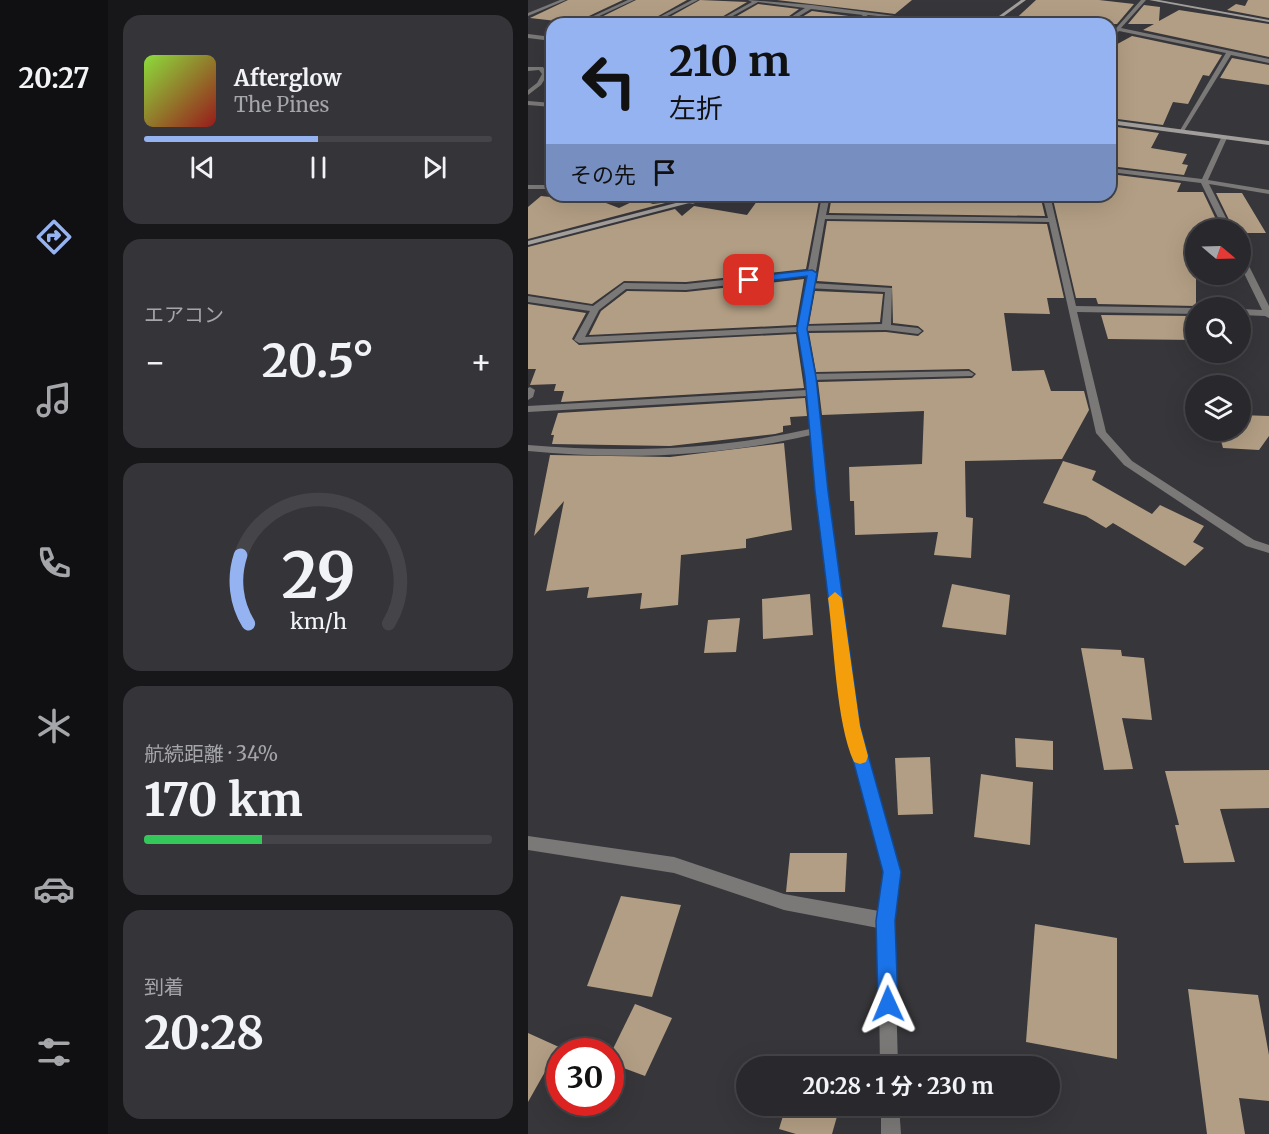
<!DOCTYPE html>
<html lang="ja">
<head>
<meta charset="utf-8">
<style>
  :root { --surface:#29282c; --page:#353438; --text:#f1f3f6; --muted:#a5a6a9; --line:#454448; --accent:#95b2f1 }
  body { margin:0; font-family:Merriweather,"Noto Sans JP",serif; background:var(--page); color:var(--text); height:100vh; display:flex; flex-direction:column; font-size:22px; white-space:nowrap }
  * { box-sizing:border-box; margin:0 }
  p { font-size:20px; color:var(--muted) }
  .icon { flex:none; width:33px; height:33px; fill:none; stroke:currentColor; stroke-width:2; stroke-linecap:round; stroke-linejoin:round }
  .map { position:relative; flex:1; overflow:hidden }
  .drawer { display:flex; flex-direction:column; gap:15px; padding:15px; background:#171618; width:420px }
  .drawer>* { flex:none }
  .banner { position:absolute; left:18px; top:18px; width:570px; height:183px; border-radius:18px; box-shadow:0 6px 24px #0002,0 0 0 2px var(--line); background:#95b2f1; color:#111; overflow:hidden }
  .needle { width:39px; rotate:109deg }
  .fabs { position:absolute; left:657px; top:219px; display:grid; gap:12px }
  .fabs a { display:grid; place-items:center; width:66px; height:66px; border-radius:50%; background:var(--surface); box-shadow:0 6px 24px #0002,0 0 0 2px var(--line); font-size:30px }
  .speed { position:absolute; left:18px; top:1038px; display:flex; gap:12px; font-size:30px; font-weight:700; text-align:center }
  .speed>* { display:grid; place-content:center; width:78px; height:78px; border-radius:50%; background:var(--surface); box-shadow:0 6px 24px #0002,0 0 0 2px var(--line); line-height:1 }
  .speed .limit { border:9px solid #d22; background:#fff; color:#111 }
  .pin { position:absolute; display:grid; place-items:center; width:51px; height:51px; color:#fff; margin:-26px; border-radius:12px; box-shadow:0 3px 9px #0006 }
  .me { position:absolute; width:66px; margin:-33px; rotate:359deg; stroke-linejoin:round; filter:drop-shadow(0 0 4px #0008) }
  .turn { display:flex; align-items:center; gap:21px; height:126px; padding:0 24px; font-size:27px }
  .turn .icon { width:78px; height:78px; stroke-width:2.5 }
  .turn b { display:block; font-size:42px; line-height:51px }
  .then { display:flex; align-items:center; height:57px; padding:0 24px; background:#0003; gap:12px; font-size:22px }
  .big { font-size:45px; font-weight:700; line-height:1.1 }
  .drawer .widget { flex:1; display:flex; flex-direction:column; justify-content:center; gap:9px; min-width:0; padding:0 21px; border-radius:18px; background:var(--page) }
  .drawer .dial { align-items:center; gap:0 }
  .dial svg { height:156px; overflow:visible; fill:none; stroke:var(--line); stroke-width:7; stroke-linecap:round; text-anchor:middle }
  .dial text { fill:var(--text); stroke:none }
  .song { display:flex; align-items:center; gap:18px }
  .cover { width:72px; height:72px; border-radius:9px; background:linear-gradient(135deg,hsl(90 70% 55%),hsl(0 70% 35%)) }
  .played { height:6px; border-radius:3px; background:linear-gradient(90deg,var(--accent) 50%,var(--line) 50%) }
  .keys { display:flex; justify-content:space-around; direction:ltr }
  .heat { display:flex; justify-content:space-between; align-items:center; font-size:33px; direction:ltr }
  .charge { height:9px; border-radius:4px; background:linear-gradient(90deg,#34c759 34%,var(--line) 0) }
  .trip { position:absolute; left:208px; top:1056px; width:324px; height:60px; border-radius:30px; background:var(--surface); box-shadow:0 6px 24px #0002,0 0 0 2px var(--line); font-weight:700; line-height:60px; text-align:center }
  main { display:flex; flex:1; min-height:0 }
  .tab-bar { display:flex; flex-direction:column; width:108px; justify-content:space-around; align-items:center; background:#101012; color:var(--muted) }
  .tab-bar .icon { width:42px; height:42px }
  .tab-bar .current { color:var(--accent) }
  .tab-bar b { font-size:27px; color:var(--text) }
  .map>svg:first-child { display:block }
  .building { fill:#b29e84 }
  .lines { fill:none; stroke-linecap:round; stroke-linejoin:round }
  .lane { fill:#7b7978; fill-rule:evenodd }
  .street { fill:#7b7978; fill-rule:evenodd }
  .secondary { fill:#a19e9c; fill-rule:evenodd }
  .route { fill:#1a73e8; stroke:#114b97; stroke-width:1.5 }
  .slow { fill:#f59e0b }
</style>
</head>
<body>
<main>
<nav class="tab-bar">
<b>20:27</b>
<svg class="icon current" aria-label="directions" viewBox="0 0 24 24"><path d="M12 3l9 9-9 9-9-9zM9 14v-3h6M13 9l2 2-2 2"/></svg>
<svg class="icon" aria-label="music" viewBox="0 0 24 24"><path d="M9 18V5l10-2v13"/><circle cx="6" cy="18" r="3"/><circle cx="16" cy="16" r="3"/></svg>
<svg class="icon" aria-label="phone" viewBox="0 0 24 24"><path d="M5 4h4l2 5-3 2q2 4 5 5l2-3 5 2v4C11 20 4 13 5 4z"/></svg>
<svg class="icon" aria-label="climate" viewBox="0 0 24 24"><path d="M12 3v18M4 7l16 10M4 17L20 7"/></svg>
<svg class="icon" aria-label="car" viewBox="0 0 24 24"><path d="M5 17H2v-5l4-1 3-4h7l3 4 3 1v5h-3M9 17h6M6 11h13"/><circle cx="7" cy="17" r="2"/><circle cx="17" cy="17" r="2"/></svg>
<svg class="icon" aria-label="filters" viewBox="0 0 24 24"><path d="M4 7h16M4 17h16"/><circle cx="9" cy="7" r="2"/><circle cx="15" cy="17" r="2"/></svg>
</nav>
<section class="drawer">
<div class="widget">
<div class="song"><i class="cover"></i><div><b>Afterglow</b><p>The Pines</p></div></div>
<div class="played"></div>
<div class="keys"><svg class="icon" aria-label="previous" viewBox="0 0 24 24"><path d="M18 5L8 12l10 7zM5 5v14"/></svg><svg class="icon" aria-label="pause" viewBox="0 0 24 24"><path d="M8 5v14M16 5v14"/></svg><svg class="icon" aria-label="next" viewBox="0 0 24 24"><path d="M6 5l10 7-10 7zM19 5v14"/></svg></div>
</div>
<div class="widget"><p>エアコン</p>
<div class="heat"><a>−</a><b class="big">20.5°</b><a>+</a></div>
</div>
<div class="widget dial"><svg viewBox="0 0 100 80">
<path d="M14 69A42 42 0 1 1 86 69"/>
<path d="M14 69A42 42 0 0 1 10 34" stroke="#95b2f1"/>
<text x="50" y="56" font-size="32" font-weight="700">29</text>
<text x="50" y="72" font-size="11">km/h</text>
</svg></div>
<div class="widget"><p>航続距離 · 34%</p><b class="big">170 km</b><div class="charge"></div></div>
<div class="widget"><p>到着</p><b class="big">20:28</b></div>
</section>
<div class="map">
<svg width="741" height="1134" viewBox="0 0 741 1134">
  <rect width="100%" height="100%" fill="#37363a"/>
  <g class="building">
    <polygon points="40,0 95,0 46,23 2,18"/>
    <polygon points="108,0 159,0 116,24 59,24"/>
    <polygon points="172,0 219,2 182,24 129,24"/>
    <polygon points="249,0 384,0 367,14"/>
    <polygon points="508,0 571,0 606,4 589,24 482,24"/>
    <polygon points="720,0 741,0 741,18 699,10 708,4 717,6"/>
    <polygon points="230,4 271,9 250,24 195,24"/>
    <polygon points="616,5 632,7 631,21 651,10 741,24 741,57 615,30 626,24 600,24"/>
    <polygon points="284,11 328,17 319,24 262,24"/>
    <polygon points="604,36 694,55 681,76 675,75 660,104 645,102 635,125 582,118 582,48"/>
    <polygon points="704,58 741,65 741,85 692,78"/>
    <polygon points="582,126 631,133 623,148 659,154 654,164 660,165 656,175 582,166"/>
    <polygon points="582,174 653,183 649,192 675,192 693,230 668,230 668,306 570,304 568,298 548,298 524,195 582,195"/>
    <polygon points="688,193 714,193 738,233 712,233 712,230 706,230"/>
    <polygon points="256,195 292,195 278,269 158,282 96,281 64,304 0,294 0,247 147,209 154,216 166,206 219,215 232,197 255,199"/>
    <polygon points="304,195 408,195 409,199 512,195 517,216 301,213"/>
    <polygon points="13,196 78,203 91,208 110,199 125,204 141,202 0,239 0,207"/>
    <polygon points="299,221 519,224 536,298 519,298 522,314 476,313 484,371 516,370 523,391 556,391 561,410 534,459 437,461 438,517 445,518 443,558 406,555 410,532 327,535 326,501 322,501 321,467 394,464 396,411 294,415 290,382 444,378 448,374 441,369 288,372 281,333 358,332 390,336 396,331 390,326 365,323 364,286 289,281"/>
    <polygon points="276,279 268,325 61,335 73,311 99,291 158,292"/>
    <polygon points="287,291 355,294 352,322 281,324"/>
    <polygon points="0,304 58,313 44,339 51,345 268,334 276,388 33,402 36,391 26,391 28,384 2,385 8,369 0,369"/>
    <polygon points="573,315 668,316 668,340 580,339"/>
    <polygon points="277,398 279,416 262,417 263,425 255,426 255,432 247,434 142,446 24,444 26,435 23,435 30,413"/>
    <polygon points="712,415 741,416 741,436 731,450 695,448 690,430 712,430"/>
    <polygon points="256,443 264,530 218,539 218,548 153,555 150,605 112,609 114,593 59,598 61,587 18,591 36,501 6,536 22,455 142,457"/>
    <polygon points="535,461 568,471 564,480 624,514 632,505 676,526 665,542 676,548 657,566 585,523 578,528 558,516 515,503"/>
    <polygon points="424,584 482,595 478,635 414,627"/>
    <polygon points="282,594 285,635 235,639 234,599"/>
    <polygon points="212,618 208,652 176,653 180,620"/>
    <polygon points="553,648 593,650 594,656 616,658 624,720 594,718 605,769 576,770"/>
    <polygon points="487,738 525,741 525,770 488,767"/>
    <polygon points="402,757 405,814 370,815 367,758"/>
    <polygon points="741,770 741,808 692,809 707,862 656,863 647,825 651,825 637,771"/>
    <polygon points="453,774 505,782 502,845 446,837"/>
    <polygon points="262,853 319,853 317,892 258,892"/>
    <polygon points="93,896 153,905 124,997 59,986"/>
    <polygon points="507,924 589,938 589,1059 498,1042"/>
    <polygon points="660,989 730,995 741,1055 741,1101 711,1098 717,1134 679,1134"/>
    <polygon points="107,1004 144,1018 117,1076 82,1063 82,1055"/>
    <polygon points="0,1033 31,1047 0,1102"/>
    <polygon points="258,1106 312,1106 304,1134 268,1134 251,1129"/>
  </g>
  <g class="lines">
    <g class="lane">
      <polygon points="32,0 38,0 0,16 0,13"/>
      <polygon points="100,0 106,0 54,24 48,24"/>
      <polygon points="164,0 170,0 124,24 118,24"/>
      <polygon points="220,0 284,5 427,24 340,15 326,24 321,24 335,15 283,9 258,24 252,24 277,8 230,2 190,24 184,24 224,2"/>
      <polygon points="282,283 364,288 363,325 390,328 394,331 390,334 358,330 271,331 271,327 274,326 354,324 357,292 279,288 278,286"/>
      <polygon points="441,371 446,374 444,376 282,380 277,377 282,374"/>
    </g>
    <g class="street">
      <polygon points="613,0 618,0 593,28 741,59 741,63 703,55 656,131 651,132 698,53 591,31 582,40 582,35"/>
      <polygon points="0,34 24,37 24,41 0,38"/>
      <polygon points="0,67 15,67 20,74 13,85 0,95 0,90 9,83 14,74 11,70 0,71"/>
      <polygon points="0,101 24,103 24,107 0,105"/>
      <polygon points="696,136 699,138 680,180 741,190 741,194 681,184 704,230 696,230 673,183 582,172 582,168 674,179 693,138"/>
      <rect x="0" y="185" width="24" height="4"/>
      <polygon points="116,195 134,195 169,202 165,204"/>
      <path d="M294,195H302L298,215L520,218L514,195H522L548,306L668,308V314L549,312L578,432L604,461L726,540L741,545V553L718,546L596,465L568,433L521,222L297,219L278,329L287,377L300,491L331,726L372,872L366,921L370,1066H352L350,928L256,910L146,873L0,850V836L146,857L256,894L351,911L356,872L317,726L283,435C189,457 95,460 0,451V445C95,453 189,450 282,429L279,396L0,412V406L279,390L270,332L51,343L46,340L62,311L0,302V296L65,306L96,283L158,284L280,271ZM279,276L270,327L57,337L71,310L98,289L158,290Z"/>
      <polygon points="712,254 716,256 741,306 741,318 737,316 712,315 712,309 734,310 712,265"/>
      <polygon points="2,387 7,390 5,397 0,400 0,388"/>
      <polygon points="353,1106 371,1106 373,1134 353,1134"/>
    </g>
    <g class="secondary">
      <polygon points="493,0 498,0 465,24 460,24"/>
      <polygon points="621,0 631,0 741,20 741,22"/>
      <polygon points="582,120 741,141 741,145 582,124"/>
      <polygon points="179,195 192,195 0,245 0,241"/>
    </g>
  </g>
  <polygon class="route" points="284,270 289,273 279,329 288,377 300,491 332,726 373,872 367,921 370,1004 367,1011 360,1014 353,1011 350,1004 348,921 355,872 316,726 287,491 277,377 269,329 279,276 221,283 216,280 221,277"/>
  <path class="slow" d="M307,592L314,598L332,726L340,756L338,762L332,764L326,762C308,723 306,642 300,598Z"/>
</svg>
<div class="fabs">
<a><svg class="needle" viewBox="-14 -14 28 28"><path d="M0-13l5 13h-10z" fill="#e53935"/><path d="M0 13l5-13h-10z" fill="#a5a6a9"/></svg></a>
<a><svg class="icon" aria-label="search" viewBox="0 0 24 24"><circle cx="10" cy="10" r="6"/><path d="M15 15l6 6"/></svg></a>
<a><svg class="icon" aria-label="layers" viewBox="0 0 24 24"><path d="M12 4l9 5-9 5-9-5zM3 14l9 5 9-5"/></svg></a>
</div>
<div class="speed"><div class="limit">30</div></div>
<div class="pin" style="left:221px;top:280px;background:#d93025"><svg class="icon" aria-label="arrive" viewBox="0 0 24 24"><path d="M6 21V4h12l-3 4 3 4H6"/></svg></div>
<svg class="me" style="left:360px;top:1004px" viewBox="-20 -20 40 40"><path d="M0-17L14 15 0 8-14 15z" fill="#1a73e8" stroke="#fff" stroke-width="4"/></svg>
<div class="trip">20:28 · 1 分 · 230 m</div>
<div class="banner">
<div class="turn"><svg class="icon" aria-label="left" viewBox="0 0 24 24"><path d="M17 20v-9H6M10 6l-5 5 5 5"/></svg><div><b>210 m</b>左折</div></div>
<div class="then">その先<svg class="icon" aria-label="arrive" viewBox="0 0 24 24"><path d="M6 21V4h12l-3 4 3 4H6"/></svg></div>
</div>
</div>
</main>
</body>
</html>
